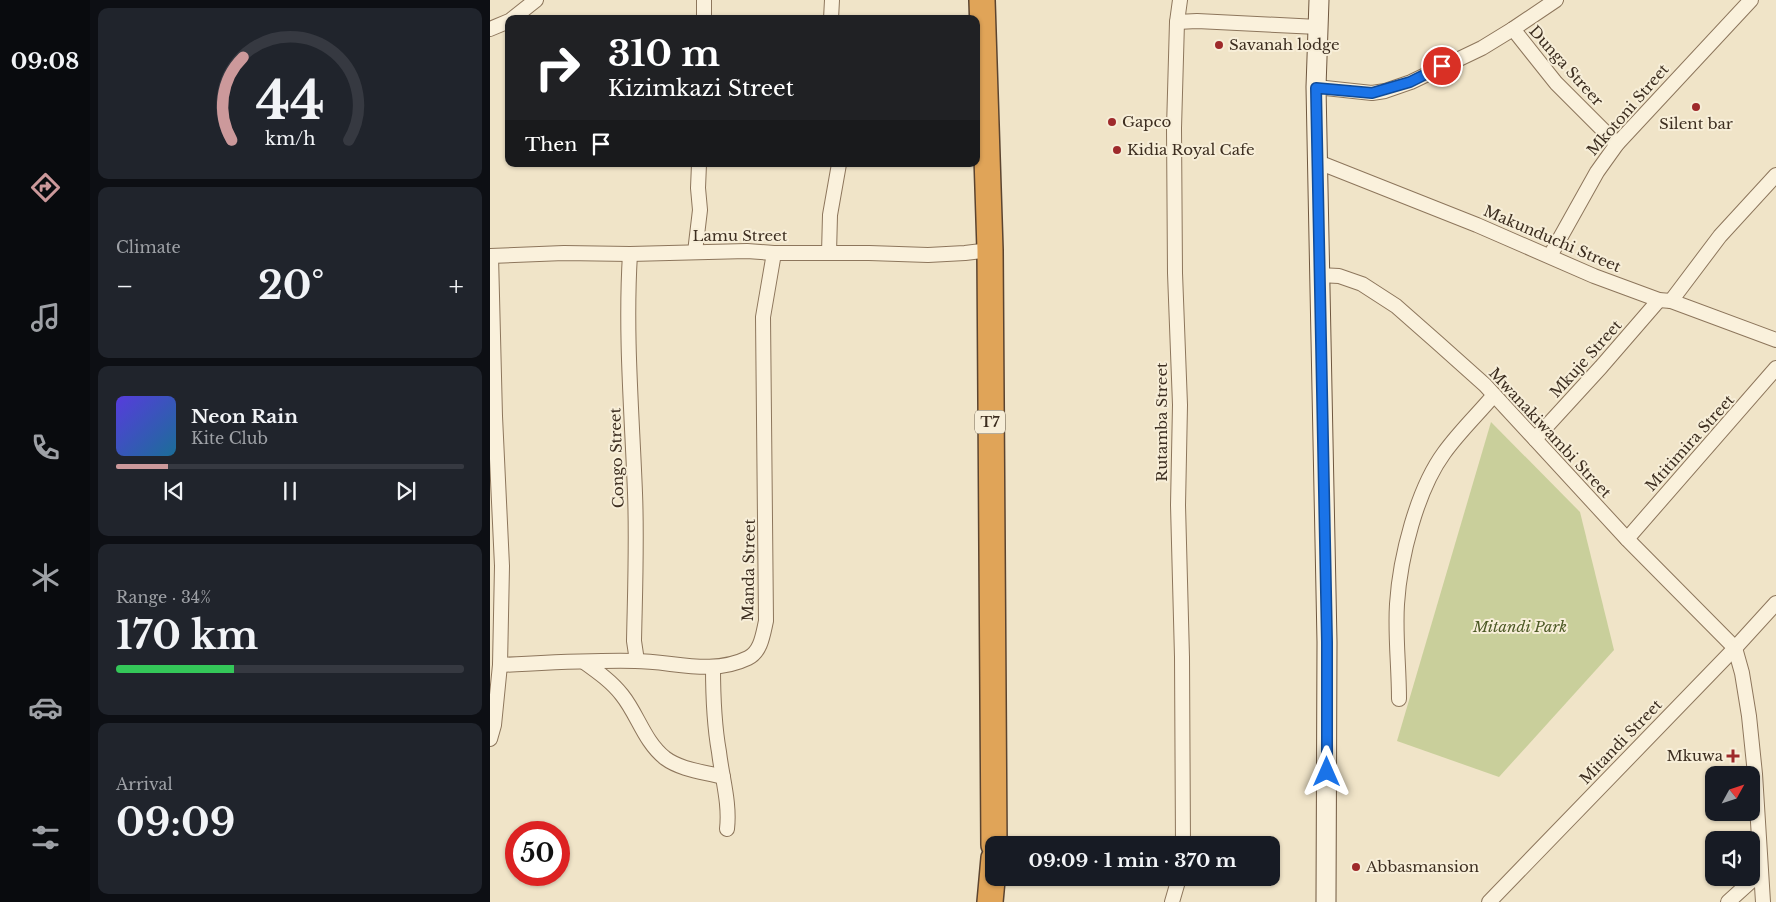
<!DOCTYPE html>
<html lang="en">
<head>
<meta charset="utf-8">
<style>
  :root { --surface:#171b24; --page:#20242c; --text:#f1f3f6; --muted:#9ea1a6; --line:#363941; --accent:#cc999b }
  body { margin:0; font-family:"Libre Baskerville",serif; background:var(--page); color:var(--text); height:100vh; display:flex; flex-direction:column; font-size:19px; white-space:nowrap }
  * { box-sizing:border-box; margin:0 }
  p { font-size:16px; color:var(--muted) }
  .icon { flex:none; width:28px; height:28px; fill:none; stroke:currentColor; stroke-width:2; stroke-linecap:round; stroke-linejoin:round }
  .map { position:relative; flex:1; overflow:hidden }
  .sheet { display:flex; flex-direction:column; gap:8px; padding:8px; background:#0d0f14; width:400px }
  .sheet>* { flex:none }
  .banner { position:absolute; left:15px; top:15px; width:475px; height:152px; border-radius:10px; box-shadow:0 1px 4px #0004; background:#202124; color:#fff; overflow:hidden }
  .needle { width:32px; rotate:50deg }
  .controls { position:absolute; left:1215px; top:766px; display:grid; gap:10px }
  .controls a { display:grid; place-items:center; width:55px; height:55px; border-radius:10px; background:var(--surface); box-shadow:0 1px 4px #0004; font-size:25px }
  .speed { position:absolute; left:15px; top:821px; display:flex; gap:10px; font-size:25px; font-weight:700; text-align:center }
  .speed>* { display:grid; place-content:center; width:65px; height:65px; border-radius:50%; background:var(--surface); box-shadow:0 1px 4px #0004; line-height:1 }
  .speed .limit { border:8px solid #d22; background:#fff; color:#111 }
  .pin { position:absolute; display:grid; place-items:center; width:42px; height:42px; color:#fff; margin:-21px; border:2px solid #fff; border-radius:50%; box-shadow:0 1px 5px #0007 }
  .me { position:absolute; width:55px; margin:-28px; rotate:0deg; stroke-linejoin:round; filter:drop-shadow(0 0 4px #0008) }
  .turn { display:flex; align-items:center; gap:18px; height:105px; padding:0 20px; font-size:22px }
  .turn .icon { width:65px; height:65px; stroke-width:2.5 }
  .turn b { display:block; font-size:35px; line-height:42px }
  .then { display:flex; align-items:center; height:48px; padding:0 20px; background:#0003; gap:10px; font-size:19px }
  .big { font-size:38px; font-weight:700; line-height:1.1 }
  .sheet .tile { flex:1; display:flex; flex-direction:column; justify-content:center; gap:8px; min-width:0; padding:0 18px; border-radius:10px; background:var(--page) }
  .sheet .dial { align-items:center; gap:0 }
  .dial svg { height:130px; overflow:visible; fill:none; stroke:var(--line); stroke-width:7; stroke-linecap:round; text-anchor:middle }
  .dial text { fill:var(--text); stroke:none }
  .song { display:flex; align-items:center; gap:15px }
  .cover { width:60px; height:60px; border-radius:8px; background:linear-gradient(135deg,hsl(250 70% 55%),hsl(200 70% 35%)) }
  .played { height:5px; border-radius:2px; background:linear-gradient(90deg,var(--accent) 15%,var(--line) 15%) }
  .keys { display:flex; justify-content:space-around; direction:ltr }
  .heat { display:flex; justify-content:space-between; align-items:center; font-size:28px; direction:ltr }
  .charge { height:8px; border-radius:4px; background:linear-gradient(90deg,#34c759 34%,var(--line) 0) }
  .trip { position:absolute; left:495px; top:836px; width:295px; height:50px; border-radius:10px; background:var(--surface); box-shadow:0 1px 4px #0004; font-weight:700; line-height:50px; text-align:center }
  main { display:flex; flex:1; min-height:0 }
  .tabs { display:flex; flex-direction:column; width:90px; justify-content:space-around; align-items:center; background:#090b0e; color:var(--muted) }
  .tabs .icon { width:35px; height:35px }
  .tabs .active { color:var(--accent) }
  .tabs b { font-size:22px; color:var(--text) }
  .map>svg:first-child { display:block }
  .green { fill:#c9cf9b }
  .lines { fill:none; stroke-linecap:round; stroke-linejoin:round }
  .street-casing { stroke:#8d765c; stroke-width:16 }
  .secondary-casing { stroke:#6f573f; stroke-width:21 }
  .highway-casing { stroke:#5b4430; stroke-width:28 }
  .street { stroke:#faf1dc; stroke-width:14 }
  .secondary { stroke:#faf1dc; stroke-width:19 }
  .highway { stroke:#e0a458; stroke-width:25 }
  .route-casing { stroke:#114b97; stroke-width:12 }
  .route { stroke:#1a73e8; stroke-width:9 }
  .poi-dot { fill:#9e2a2b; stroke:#f7eed8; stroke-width:2 }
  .labels { text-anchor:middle; stroke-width:4; stroke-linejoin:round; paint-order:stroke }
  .shield { fill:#f7eed8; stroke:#756857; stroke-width:1 }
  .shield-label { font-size:14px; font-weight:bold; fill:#3d2e20 }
  .poi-label { font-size:15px; fill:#3d2e20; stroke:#f7eed8; text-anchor:start }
  .street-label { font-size:15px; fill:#3d2e20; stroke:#f7eed8 }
  .park-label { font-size:15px; font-style:italic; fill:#4d5a26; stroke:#f7eed8 }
</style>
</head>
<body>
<main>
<nav class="tabs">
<b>09:08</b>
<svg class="icon active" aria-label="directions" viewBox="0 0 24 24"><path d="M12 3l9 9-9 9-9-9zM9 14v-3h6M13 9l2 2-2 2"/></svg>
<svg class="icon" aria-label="music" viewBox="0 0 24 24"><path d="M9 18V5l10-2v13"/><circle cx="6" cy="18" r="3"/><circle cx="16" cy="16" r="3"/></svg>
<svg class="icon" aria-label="phone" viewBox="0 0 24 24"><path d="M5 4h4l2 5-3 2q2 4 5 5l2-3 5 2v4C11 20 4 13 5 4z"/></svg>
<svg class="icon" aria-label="climate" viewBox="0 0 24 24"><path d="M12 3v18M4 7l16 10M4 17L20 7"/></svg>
<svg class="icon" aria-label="car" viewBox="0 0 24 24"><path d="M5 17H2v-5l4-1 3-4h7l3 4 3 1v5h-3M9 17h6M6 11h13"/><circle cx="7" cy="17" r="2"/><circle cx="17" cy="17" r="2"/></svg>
<svg class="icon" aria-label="filters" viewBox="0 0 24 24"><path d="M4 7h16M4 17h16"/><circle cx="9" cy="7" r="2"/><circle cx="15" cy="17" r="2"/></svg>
</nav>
<section class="sheet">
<div class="tile dial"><svg viewBox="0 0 100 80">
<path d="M14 69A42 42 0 1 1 86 69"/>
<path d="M14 69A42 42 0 0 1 21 18" stroke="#cc999b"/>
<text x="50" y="56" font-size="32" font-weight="700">44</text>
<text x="50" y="72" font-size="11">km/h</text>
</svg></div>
<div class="tile"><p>Climate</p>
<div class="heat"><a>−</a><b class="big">20°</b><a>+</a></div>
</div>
<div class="tile">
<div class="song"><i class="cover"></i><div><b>Neon Rain</b><p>Kite Club</p></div></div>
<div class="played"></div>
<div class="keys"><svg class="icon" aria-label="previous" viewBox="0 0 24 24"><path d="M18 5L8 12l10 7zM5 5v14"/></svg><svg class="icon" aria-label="pause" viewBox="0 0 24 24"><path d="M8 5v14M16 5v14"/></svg><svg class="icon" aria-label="next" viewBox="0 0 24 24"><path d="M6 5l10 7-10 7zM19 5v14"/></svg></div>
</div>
<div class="tile"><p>Range · 34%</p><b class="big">170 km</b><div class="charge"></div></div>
<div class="tile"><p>Arrival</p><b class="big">09:09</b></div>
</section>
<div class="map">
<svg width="1286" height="902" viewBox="0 0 1286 902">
  <rect width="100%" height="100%" fill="#f0e4c8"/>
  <polygon class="green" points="1001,422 1090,512 1124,650 1009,777 907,741"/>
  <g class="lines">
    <defs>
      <g id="street">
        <polyline points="690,0 687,22 684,128 685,273 690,405 688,505 692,657 693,845"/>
        <polyline points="22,19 46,0"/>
        <polyline points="214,19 214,0"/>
        <polyline points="341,19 342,0"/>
        <polyline points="687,22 707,21 828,27"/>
        <polyline points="0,29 19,21"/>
        <polyline points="1023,29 1066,83 1127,144"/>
        <polyline points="826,87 882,93 895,91 921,82 992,48 1023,29 1066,0"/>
        <polyline points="828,162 987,225 1104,276 1169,300 1181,301 1286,340"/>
        <polyline points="205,252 210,210 208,188 209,164"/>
        <polyline points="339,253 340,215 349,164"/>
        <path d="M140,254C135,334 142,414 145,493C147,542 145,592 144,641L147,661"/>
        <polyline points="0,256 74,253 140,254 257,251 284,253 379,253 438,255 475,253 500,250"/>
        <polyline points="1060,256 1107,172 1127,144 1261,0"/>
        <polyline points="829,275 849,276 872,284 906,306 948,343 995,385 1137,539 1245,648 1252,673 1259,716 1265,774 1273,902"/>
        <polyline points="1181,301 1230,236 1286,175"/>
        <polyline points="1045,439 1111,367 1169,300"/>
        <polyline points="1137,539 1286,368"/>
        <path d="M94,662C108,672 122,682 132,695C148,715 154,741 175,758C191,770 215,772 233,777"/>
        <path d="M10,665C55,663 100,660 145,661C183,661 221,676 258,658C271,652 273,634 276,621L273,317L284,253"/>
        <path d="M223,667C223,695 224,724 229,752C232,778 240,803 237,829"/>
        <path d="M909,699C909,667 905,635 907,604C910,557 927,490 954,453C969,432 988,414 1004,395"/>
        <polyline points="0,739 4,725 10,665 12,566 5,416 1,256"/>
        <polyline points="682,902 689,878"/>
        <polyline points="999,902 1245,648 1286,603"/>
        <polyline points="1238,902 1270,873"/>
      </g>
      <polyline id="secondary" points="829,0 826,87 837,642 836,902"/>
      <g id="highway">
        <polyline points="492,0 500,250 504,845"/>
        <polyline points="500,902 504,858"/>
      </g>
    </defs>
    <use href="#street" class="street-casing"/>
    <use href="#secondary" class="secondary-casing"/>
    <use href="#highway" class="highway-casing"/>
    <use href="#street" class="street"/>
    <use href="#secondary" class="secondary"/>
    <use href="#highway" class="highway"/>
  </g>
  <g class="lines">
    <defs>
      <polyline id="route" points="837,772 837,642 826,88 882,93 920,82 952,66"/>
    </defs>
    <use href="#route" class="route-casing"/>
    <use href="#route" class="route"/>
  </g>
  <g class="poi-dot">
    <circle cx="729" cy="45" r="5"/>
    <circle cx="1206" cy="107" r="5"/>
    <circle cx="622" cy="122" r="5"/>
    <circle cx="627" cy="150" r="5"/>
    <path d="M1240.5 748.5h5v5h5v5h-5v5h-5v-5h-5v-5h5z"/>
    <circle cx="866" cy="867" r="5"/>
  </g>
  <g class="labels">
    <rect class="shield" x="485" y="410.5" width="30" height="23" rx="4"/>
    <g class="shield-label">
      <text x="500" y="427">T7</text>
    </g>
    <g class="poi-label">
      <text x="739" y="50">Savanah lodge</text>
      <text x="632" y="127">Gapco</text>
      <text x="1206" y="129" text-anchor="middle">Silent bar</text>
      <text x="637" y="155">Kidia Royal Cafe</text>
      <text x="1233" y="761" text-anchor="end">Mkuwa</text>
      <text x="876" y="872">Abbasmansion</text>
    </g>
    <g class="street-label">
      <text transform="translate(1076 66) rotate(48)" y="5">Dunga Streer</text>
      <text transform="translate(1138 110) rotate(-49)" y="5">Mkotoni Street</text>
      <text x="250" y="241">Lamu Street</text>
      <text transform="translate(1062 239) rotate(23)" y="5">Makunduchi Street</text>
      <text transform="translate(1096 359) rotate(-48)" y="5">Mkuje Street</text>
      <text transform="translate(672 422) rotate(-90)" y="5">Rutamba Street</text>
      <text transform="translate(1060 433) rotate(47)" y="5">Mwanakiwambi Street</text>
      <text transform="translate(1200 443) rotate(-48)" y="5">Mtitimira Street</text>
      <text transform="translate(127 458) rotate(-92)" y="5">Congo Street</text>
      <text transform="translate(259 570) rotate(-89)" y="5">Manda Street</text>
      <text transform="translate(1131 742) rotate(-46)" y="5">Mitandi Street</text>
    </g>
    <g class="park-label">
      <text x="1030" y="632">Mitandi Park</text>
    </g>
  </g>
</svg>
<div class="controls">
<a><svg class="needle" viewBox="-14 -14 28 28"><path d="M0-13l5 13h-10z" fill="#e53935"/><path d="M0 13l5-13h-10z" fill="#9ea1a6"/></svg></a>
<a><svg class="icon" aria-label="sound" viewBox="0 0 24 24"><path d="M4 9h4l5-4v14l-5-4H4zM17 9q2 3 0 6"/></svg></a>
</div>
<div class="speed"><div class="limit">50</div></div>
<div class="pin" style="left:952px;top:66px;background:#d93025"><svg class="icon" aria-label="arrive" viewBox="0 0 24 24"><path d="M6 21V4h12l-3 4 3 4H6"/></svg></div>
<svg class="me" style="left:837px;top:772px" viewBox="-20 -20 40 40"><path d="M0-17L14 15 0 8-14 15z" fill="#1a73e8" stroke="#fff" stroke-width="4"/></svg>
<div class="trip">09:09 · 1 min · 370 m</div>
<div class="banner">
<div class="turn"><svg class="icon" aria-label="right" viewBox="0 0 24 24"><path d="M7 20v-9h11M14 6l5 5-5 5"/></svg><div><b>310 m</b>Kizimkazi Street</div></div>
<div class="then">Then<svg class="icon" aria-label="arrive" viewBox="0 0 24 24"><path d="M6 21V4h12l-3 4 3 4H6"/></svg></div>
</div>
</div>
</main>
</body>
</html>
